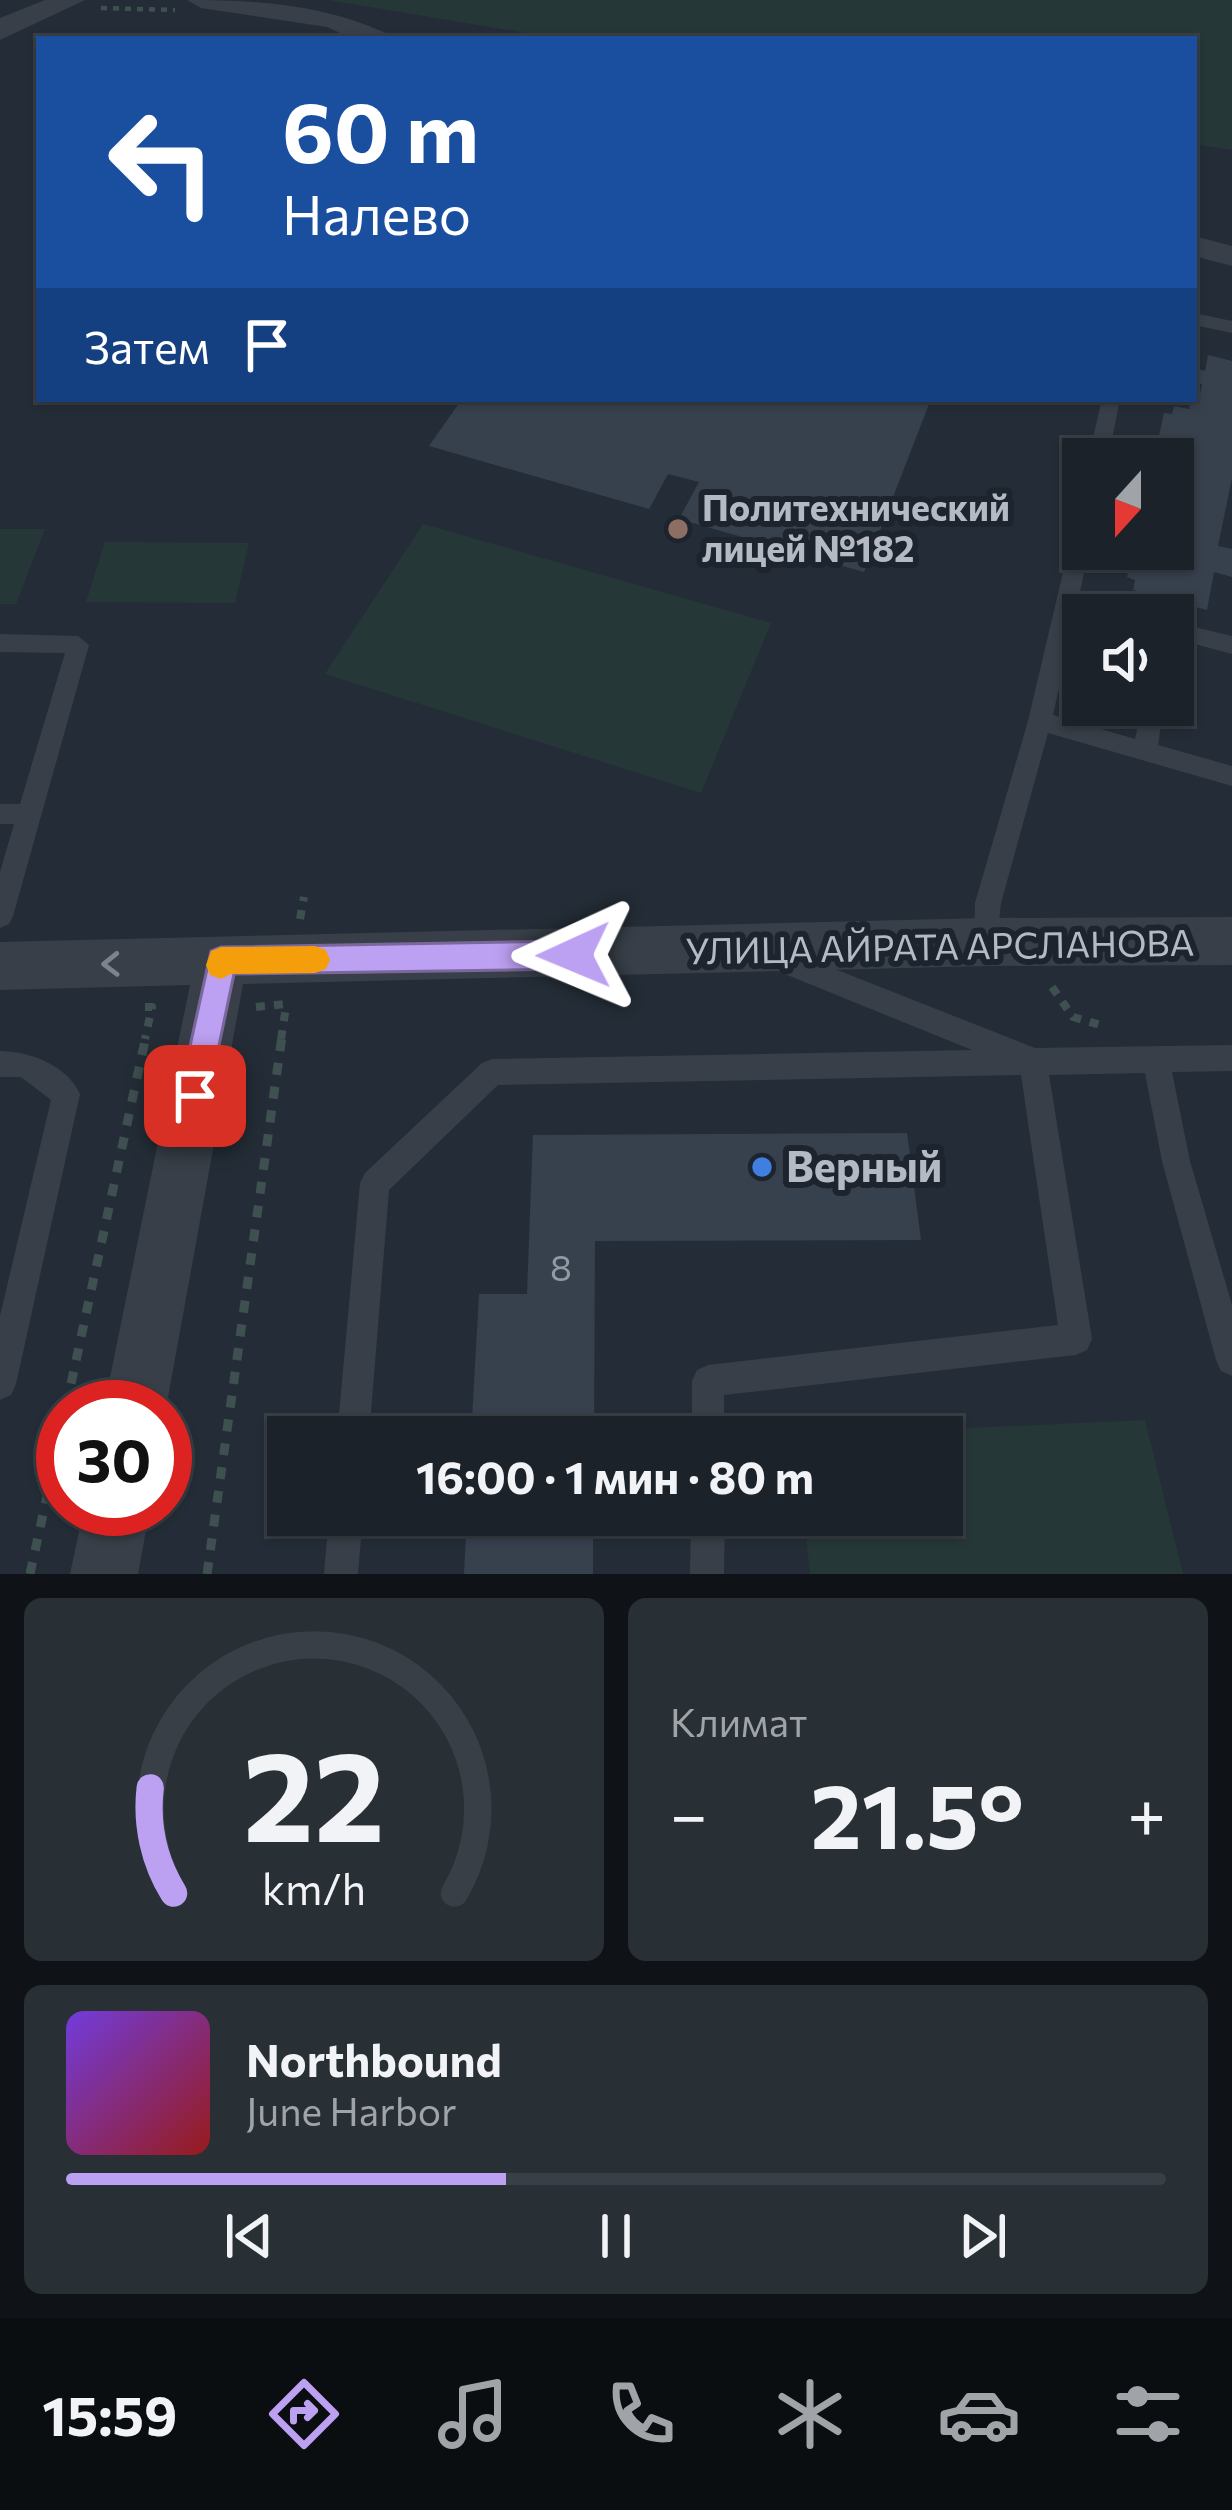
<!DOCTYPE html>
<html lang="ru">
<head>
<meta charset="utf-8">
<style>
  :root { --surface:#1b2229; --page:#282f35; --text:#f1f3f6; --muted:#a0a4a8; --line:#393f46; --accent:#bca0f2 }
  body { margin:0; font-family:Commissioner,sans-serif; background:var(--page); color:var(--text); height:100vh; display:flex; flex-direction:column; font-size:45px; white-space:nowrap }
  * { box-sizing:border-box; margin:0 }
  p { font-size:39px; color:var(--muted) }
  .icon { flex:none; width:66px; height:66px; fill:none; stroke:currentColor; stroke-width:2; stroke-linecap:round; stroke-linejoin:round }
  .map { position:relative; height:1574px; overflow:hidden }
  .drawer { display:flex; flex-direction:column; gap:24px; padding:24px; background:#0f1317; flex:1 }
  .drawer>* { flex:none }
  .guide { position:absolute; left:36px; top:36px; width:1161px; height:366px; border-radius:0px; box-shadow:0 3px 9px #0004,0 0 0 3px var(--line); background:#1a4fa0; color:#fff; overflow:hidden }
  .needle { width:78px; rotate:201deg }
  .buttons { position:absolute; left:1062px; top:438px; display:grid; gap:24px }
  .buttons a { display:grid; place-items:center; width:132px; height:132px; border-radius:0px; background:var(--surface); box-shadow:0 3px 9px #0004,0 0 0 3px var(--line); font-size:60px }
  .speed { position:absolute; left:36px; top:1380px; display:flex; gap:24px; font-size:60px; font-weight:700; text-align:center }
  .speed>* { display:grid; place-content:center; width:156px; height:156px; border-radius:50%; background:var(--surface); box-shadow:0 3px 9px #0004,0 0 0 3px var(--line); line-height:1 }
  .speed .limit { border:18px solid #d22; background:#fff; color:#111 }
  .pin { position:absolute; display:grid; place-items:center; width:102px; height:102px; color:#fff; margin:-51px; border-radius:24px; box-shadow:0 6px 18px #0006 }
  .me { position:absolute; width:132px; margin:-66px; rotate:269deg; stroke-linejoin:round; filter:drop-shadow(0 0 9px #0008) }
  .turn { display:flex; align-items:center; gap:42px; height:252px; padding:0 48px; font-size:54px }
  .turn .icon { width:156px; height:156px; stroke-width:2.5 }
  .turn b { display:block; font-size:84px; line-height:102px }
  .then { display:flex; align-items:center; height:114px; padding:0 48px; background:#0003; gap:24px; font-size:45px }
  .big { font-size:90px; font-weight:700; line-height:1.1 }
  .drawer .tile { flex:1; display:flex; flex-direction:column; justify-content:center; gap:18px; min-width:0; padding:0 42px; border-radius:18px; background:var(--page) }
  .drawer .dial { align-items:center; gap:0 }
  .dial svg { height:312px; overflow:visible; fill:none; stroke:var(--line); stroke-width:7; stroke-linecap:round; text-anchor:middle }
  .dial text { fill:var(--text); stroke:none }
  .song { display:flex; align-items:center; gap:36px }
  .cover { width:144px; height:144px; border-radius:18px; background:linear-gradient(135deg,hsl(260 70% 55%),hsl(0 70% 35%)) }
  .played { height:12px; border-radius:6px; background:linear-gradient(90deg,var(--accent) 40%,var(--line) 40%) }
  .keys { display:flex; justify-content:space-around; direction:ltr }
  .heat { display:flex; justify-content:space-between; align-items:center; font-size:66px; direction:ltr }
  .drawer .tiles { flex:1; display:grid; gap:24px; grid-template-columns:1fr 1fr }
  .tile:last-child { grid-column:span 2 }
  .trip { position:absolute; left:267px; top:1416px; width:696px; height:120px; border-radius:0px; background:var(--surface); box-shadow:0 3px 9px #0004,0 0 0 3px var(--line); font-weight:700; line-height:120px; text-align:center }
  .tabs { display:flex; height:192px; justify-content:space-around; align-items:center; background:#0b0e10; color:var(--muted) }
  .tabs .icon { width:84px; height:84px }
  .tabs .current { color:var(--accent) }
  .tabs b { font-size:54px; color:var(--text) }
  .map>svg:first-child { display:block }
  .green { fill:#263738 }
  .building { fill:#37414e }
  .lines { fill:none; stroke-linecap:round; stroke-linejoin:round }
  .path-far2 { stroke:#3f5051; stroke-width:4.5; stroke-dasharray:6 6; stroke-linecap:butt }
  .path-far1 { stroke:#3f5051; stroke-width:8; stroke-dasharray:9 9; stroke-linecap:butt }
  .path { stroke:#3f5051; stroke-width:9; stroke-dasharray:12 12; stroke-linecap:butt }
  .service { fill:#383f48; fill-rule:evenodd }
  .minor { fill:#383f48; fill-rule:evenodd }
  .oneway { stroke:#7c838c }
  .route { fill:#bca0f2; stroke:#7a689d; stroke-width:3 }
  .slow { fill:#f59e0b }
  .education-dot { fill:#8d6e63; stroke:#1d242d; stroke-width:4.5 }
  .shop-dot { fill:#3f7fe0; stroke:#1d242d; stroke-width:4.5 }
  .labels { text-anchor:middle; stroke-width:12; stroke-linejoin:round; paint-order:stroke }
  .poi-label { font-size:36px; font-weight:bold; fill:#b3bac4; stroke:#1d242d; text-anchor:start }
  .street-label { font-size:36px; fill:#b3bac4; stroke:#1d242d }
  .near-number-label { font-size:36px; fill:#929aa4 }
  .near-poi-label { font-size:42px; font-weight:bold; fill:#b3bac4; stroke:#1d242d; text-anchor:start }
</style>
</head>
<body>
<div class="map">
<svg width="1232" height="1574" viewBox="0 0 1232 1574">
  <rect width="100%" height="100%" fill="#242d37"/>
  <g class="green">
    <polygon points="329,0 1232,0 1232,150 1194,144 1194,39 563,39"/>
    <polygon points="423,524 771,623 701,793 325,674"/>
    <polygon points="0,529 45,529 16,604 0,604"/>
    <polygon points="105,542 249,543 235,603 86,602"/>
    <polygon points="1145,1420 1183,1574 810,1574 804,1515 942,1515 942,1437 796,1436"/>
  </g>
  <g class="building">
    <polygon points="1208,355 1232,361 1232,478 1218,546 1232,549 1232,577 1214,572 1207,610 1133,590 1135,580 1127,577 1134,549 1173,549 1173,459 1154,459 1164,413 1172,414 1174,406 1189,409 1191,399 1199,400 1202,384 1195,383 1198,369 1205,371"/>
    <polygon points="462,399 931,399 864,572 679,519 699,482 668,474 649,509 429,446"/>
    <polygon points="907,1133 921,1240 595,1241 594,1437 471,1437 479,1294 527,1294 533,1135"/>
    <polygon points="467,1515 593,1515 593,1574 464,1574"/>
  </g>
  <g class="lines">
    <polyline class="path-far2" points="101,8 175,10"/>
    <g class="path-far1">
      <polyline points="300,919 304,897"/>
      <polyline points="1052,987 1073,1017 1107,1027"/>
      <polyline points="145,1007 152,1007 145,1039"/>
      <polyline points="256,1007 286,1004"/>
      <polyline points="281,1039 286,1007"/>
    </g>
    <g class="path">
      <polyline points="66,1407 146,1036"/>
      <polyline points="30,1574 63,1422"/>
      <polyline points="207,1574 282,1036"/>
    </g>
    <g class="service">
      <polygon points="1194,313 1232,321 1232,333 1194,325"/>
      <polygon points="1102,399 1120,399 1108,459 1088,459"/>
      <polygon points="1083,523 1083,549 1089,549 1079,596 1127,609 1130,615 1076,611 1053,715 1135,739 1142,705 1164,705 1158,745 1232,766 1232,786 1048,733 1001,903 996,950 987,954 978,950 974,942 975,903 1028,721 1073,530"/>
      <polygon points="1173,622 1232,636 1232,654 1173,638"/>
      <polygon points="0,634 78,636 89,645 13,916 9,924 0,928 0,872 14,824 0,824 0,804 20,804 65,653 0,652"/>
      <polygon points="779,947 1035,1048 1232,1045 1232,1071 1172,1072 1190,1161 1232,1305 1232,1376 1221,1371 1216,1360 1162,1161 1145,1073 1049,1075 1092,1339 1087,1350 1076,1355 724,1395 724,1437 692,1437 692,1381 697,1370 708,1365 1058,1325 1021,1075 498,1085 389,1190 369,1437 337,1437 360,1183 365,1173 482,1063 492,1059 972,1050 770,968 766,959 770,950"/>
      <path d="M0,1051C29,1051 67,1065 80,1094L16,1384L11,1395L0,1400V1316L51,1100L21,1077H0Z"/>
      <polygon points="329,1515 363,1515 358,1574 324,1574"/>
      <polygon points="691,1515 725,1515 724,1574 690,1574"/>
    </g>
    <g class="minor">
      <polygon points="45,0 85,0 0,40 0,18"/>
      <path d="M187,0C258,0 321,4 386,33L390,39H353L327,27L201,8Z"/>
      <polygon points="1194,236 1232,246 1232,266 1194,256"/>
      <polygon points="1232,917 1232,965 987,966 243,984 165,1414 165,1407 104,1407 190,985 0,990 0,942 987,918"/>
      <polygon points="84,1509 150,1509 138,1574 70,1574"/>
    </g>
  </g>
  <defs><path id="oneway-chevron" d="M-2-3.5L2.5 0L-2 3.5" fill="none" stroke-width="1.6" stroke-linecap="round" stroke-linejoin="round" transform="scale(3)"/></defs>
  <use class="oneway" href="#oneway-chevron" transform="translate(111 964) rotate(179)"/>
  <polygon class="route" points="574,941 584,945 589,955 584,965 574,969 234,974 206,1107 195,1111 184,1107 179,1096 211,951 221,947"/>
  <polygon class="slow" points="315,946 326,950 330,960 326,969 315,973 231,974 221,979 210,975 206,965 211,951 221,947"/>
  <circle class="education-dot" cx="678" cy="529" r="12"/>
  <circle class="shop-dot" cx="762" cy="1167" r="12"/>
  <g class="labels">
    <g class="poi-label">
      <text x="702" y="521">Политехнический<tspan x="702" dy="41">лицей №182</tspan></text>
    </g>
    <g class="street-label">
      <text transform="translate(940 947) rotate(-1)" y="13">УЛИЦА АЙРАТА АРСЛАНОВА</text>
    </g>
    <g class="near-number-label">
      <text x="561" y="1281">8</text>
    </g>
    <g class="near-poi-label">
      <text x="786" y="1182">Верный</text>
    </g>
  </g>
</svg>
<div class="buttons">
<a><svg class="needle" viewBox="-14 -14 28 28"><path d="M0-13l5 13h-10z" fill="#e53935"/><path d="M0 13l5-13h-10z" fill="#a0a4a8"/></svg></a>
<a><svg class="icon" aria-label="sound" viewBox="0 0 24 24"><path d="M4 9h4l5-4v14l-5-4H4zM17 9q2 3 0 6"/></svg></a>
</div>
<div class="speed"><div class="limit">30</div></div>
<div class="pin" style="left:195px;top:1096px;background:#d93025"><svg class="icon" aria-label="arrive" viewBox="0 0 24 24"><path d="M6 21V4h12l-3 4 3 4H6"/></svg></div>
<svg class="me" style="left:574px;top:955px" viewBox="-20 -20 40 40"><path d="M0-17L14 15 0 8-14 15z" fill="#bca0f2" stroke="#fff" stroke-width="4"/></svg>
<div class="trip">16:00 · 1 мин · 80 m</div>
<div class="guide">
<div class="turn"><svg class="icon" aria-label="left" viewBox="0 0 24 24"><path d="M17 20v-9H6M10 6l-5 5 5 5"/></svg><div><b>60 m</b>Налево</div></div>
<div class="then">Затем<svg class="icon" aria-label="arrive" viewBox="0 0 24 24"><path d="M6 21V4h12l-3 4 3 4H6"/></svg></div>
</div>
</div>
<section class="drawer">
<div class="tiles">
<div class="tile dial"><svg viewBox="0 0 100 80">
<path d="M14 69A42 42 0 1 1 86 69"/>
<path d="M14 69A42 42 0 0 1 8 42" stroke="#bca0f2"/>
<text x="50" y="56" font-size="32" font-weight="700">22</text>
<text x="50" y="72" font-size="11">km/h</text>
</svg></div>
<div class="tile"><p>Климат</p>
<div class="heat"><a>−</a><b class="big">21.5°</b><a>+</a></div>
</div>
<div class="tile">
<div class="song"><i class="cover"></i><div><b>Northbound</b><p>June Harbor</p></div></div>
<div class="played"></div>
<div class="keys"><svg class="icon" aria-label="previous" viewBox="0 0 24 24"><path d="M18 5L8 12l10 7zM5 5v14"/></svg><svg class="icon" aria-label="pause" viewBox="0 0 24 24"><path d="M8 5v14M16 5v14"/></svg><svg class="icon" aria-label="next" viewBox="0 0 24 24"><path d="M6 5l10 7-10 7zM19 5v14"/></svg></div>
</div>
</div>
</section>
<nav class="tabs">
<b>15:59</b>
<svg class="icon current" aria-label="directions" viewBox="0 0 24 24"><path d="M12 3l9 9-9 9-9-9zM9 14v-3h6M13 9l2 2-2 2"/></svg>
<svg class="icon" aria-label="music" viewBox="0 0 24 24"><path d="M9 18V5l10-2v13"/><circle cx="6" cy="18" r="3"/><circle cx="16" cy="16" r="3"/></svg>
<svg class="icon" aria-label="phone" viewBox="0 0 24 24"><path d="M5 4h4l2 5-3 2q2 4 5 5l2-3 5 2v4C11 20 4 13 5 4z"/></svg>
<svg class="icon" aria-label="climate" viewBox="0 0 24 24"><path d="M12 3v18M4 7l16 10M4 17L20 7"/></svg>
<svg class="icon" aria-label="car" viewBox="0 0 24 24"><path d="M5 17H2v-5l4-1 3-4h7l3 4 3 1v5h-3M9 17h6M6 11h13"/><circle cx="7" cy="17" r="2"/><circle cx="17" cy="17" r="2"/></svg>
<svg class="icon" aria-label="filters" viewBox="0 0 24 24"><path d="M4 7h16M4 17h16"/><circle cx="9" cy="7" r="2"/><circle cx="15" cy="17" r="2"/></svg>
</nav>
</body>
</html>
